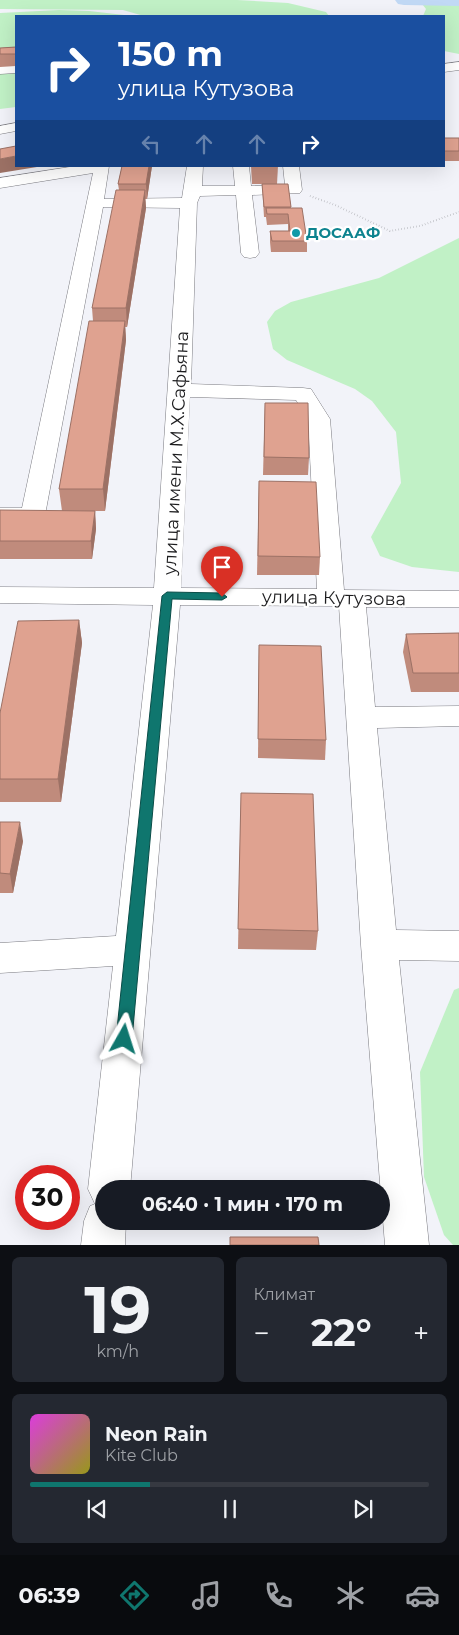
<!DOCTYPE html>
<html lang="ru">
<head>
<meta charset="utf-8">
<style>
  :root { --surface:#171b24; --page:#242831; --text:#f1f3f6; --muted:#9ea1a6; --line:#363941; --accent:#0f766e }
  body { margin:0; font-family:Montserrat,sans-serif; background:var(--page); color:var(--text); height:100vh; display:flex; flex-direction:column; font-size:19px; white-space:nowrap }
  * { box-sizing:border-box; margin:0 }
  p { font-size:16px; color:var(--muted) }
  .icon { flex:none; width:28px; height:28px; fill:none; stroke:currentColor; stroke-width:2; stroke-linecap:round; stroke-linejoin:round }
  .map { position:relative; height:1245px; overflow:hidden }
  .sheet { display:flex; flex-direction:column; gap:12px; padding:12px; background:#0d0f14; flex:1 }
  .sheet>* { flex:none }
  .banner { position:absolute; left:15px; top:15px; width:430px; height:152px; border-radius:0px; box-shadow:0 5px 20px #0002; background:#1a4fa0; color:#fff; overflow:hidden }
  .speed { position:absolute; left:15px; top:1165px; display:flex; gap:10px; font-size:25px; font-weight:700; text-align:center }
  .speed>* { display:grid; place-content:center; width:65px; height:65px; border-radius:50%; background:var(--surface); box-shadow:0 5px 20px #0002; line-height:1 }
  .speed .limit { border:8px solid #d22; background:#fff; color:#111 }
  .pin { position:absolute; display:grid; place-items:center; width:42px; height:42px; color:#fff; margin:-51px -21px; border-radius:50% 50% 50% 0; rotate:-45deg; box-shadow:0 0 5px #0007 }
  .pin .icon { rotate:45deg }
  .me { position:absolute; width:55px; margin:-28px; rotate:6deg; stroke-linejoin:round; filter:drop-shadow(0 0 4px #0008) }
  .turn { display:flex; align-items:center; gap:18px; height:105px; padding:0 20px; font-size:22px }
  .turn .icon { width:65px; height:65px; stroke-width:2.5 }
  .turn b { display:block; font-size:35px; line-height:42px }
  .lanes { display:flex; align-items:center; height:48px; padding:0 20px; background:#0003; justify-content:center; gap:25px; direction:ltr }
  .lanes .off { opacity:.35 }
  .big { font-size:38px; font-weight:700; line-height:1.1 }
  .sheet .card { flex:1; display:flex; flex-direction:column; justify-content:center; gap:8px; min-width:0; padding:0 18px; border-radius:8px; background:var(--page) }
  .sheet .dial { align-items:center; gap:0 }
  .dial b { font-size:65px; line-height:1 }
  .song { display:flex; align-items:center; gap:15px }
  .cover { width:60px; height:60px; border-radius:8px; background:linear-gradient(135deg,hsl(300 70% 55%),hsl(60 70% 35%)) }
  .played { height:5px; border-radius:2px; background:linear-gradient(90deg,var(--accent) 30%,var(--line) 30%) }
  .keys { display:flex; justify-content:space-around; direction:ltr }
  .heat { display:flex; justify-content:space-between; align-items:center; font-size:28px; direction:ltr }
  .sheet .tiles { flex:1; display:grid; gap:12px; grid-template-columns:1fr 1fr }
  .card:last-child { grid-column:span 2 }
  .trip { position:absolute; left:95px; top:1180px; width:295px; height:50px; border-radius:25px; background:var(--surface); box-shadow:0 5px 20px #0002; font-weight:700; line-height:50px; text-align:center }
  .tabs { display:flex; height:80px; justify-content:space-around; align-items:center; background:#090b0e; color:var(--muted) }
  .tabs .icon { width:35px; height:35px }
  .tabs .active { color:var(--accent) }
  .tabs b { font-size:22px; color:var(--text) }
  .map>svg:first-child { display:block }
  .green { fill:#c1f1c6 }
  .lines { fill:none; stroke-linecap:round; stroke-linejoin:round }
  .river { fill:#c1d9f5; fill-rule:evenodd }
  .minor-casing { stroke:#7a7a80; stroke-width:1 }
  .path { stroke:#aaabb0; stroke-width:2; stroke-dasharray:0.5 2.5; stroke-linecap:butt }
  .minor { fill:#fff; fill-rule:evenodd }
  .wall { fill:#c08b7c }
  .shaded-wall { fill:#9c7165 }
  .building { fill:#dfa290; stroke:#9c7165 }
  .route { fill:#0f766e; stroke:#0a4d48 }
  .culture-dot { fill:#0f9aa8; stroke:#fff; stroke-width:2 }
  .labels { text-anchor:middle; stroke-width:4.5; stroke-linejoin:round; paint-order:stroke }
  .far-culture-label { font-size:15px; font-weight:bold; fill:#0d838f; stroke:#fff; text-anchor:start }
  .street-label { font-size:18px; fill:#1d1d1f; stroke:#fff }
</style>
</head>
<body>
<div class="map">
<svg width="459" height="1245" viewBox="0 0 459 1245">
  <rect width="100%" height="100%" fill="#f2f3f9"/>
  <g class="green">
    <polygon points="0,0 237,0 288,3 326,12 329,16 144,16 123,10 0,9"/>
    <polygon points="419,0 459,0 459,54 444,51 444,16 423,16 426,9"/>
    <polygon points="59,10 89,11 133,16 16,16 16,107 0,109 0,13"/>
    <polygon points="459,238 459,572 412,567 380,556 371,537 401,483 396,432 372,401 355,389 287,360 273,349 267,322 275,311 291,302 379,278"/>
    <polygon points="459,988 459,1245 453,1245 444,1235 424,1177 420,1072 454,990"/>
  </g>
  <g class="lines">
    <polygon class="river" points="395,0 459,0 459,6 404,5 398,4"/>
    <defs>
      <g id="minor">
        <polygon points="459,62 459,70 444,72 444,64"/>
        <polygon points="16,65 16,73 0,74 0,66"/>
        <polygon points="16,123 16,131 0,134 0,126"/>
        <path d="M76,166H109L104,199L182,198L187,166H203L202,186H235L233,166H249L251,186L285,185L283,166H299L302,190L300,193L252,195L259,253L256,257L250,258L244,257L241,253L236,195L200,196L197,203L191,384L303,388L311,389L330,419L344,590L459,591V607H366L375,707L459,706V726L377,728L396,930L459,931V961L399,960L429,1245H385L361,945L339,606L180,605L130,1189H104V1221H126L125,1245H81L84,1221L90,1206L95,1204L88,1189L113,966L0,973V943L116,936L153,605L0,603V587L154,588L180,208L103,207L45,515L42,520L33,522H0V508H22L93,173L0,188V178ZM190,397L296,400L308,419L317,589L181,588Z"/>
      </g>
    </defs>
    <use href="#minor" class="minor-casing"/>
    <polyline class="path" points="310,196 335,205 390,231 420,226 459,212"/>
    <use href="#minor" class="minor"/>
  </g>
  <g class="wall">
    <polygon points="16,47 16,66 0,67 0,48"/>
    <rect x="444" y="138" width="15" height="23"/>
    <polygon points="122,166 152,166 147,199 145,199 146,208 127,327 125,327 126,340 105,511 95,511 96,529 92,559 0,559 0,510 62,511 59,489 93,321 92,308 119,190 118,184"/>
    <polygon points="251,166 278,166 277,184 252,184"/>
    <polygon points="262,184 288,184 291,208 307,241 307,252 271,252 270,242 270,231 288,231 288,224 267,225 266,217 264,217"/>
    <polygon points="265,403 309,458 308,475 263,475"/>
    <polygon points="259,481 320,557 319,575 257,575"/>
    <polygon points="79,620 82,643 61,802 0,802 0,713"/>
    <polygon points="459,633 459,692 411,692 403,652 406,634"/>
    <polygon points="259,645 326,740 325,760 258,758"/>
    <polygon points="241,793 318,931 316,950 238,949"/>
    <polygon points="0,822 23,841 13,893 0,893"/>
  </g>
  <g class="shaded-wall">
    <polygon points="16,156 16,166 43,166 0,173 0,159"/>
    <polygon points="149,166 152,166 147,199 146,184"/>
    <polygon points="145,190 146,208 127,327 126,308"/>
    <polygon points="125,321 126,340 105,511 103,489"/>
    <polygon points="95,511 96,529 92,559 91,541"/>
    <polygon points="79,620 82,643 61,802 58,779"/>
    <polygon points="20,822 23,841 13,893 10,874"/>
  </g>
  <g class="building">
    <polygon points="16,47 16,54 0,54 0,48"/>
    <rect x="444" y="138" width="15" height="13"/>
    <polygon points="16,146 16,156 0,159 0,149"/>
    <polygon points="122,166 149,166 146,184 118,184"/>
    <polygon points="262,184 288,184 291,207 264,207"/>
    <polygon points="116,190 145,190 126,308 92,308"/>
    <polygon points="266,208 302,208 307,241 272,241 270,231 290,231 288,214 267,214"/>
    <polygon points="89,321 125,321 103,489 59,489"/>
    <polygon points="265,403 308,403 309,458 264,457"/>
    <polygon points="259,481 316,482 320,557 258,556"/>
    <polygon points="0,510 95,511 91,541 0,541"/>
    <polygon points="79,620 58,779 0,779 0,713 18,621"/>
    <polygon points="459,633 459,673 413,673 406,634"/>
    <polygon points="259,645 321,646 326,740 258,739"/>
    <polygon points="241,793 313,794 318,931 238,929"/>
    <polygon points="0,822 20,822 10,874 0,873"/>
    <polygon points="230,1237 318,1237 319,1245 230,1245"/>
  </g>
  <polygon class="route" points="167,592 222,593 227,597 222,600 172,599 132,1039 129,1044 124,1046 118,1044 116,1039 162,596"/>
  <circle class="culture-dot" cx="296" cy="233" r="5"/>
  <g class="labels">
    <g class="far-culture-label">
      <text x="306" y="238">ДОСААФ</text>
    </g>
    <g class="street-label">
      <text transform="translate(176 453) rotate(-87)" y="6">улица имени М.Х.Сафьяна</text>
      <text transform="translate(334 598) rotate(1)" y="6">улица Кутузова</text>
    </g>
  </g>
</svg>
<div class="speed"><div class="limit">30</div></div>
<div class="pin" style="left:222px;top:597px;background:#d93025"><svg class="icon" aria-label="arrive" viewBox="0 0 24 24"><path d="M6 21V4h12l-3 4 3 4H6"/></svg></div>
<svg class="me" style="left:124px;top:1039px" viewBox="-20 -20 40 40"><path d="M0-17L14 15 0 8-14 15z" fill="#0f766e" stroke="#fff" stroke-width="4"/></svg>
<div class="trip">06:40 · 1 мин · 170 m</div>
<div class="banner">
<div class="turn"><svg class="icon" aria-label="right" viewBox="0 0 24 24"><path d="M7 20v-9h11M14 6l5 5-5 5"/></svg><div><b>150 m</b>улица Кутузова</div></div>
<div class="lanes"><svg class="icon off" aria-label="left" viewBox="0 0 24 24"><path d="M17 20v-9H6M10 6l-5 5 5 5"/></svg><svg class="icon off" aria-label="ahead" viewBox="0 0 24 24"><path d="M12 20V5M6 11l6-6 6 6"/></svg><svg class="icon off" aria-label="ahead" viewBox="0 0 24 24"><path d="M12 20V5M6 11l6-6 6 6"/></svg><svg class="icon" aria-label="right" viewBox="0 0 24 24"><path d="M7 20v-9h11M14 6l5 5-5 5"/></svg></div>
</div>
</div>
<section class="sheet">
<div class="tiles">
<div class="card dial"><b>19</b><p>km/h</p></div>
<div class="card"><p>Климат</p>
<div class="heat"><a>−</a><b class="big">22°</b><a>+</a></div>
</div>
<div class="card">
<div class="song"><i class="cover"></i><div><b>Neon Rain</b><p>Kite Club</p></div></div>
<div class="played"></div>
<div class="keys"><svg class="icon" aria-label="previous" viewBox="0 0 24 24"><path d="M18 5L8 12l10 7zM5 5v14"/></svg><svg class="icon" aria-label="pause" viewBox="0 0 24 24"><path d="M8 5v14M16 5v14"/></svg><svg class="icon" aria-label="next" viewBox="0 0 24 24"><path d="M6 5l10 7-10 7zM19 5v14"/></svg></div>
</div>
</div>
</section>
<nav class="tabs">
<b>06:39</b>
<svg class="icon active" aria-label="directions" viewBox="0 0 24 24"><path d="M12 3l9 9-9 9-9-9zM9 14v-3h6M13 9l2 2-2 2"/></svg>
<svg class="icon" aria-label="music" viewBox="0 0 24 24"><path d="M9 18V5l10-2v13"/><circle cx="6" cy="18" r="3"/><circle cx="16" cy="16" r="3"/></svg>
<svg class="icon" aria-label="phone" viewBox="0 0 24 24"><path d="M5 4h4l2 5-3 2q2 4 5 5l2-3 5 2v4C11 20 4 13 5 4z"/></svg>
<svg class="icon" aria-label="climate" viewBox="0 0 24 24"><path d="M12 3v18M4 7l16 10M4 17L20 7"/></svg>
<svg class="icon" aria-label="car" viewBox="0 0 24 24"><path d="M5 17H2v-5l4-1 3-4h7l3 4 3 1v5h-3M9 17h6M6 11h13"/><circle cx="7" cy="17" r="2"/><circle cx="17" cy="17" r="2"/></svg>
</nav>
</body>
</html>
